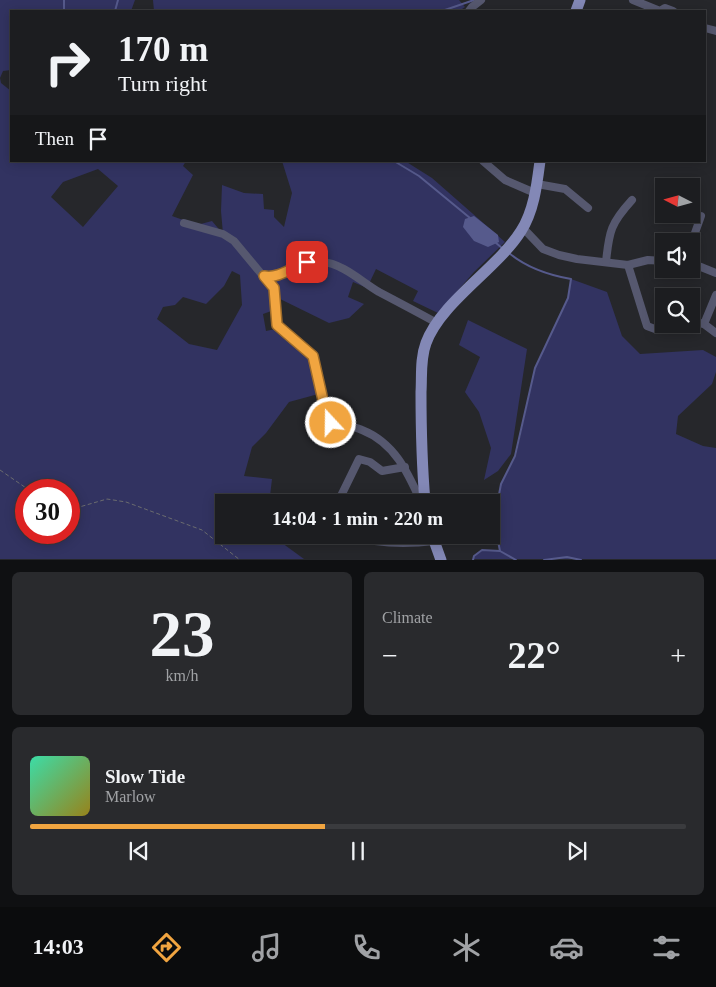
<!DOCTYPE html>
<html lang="en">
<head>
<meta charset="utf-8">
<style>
  :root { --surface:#1c1d20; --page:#292a2d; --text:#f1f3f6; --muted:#a0a2a5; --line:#3a3b3e; --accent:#f1a540 }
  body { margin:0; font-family:Georgia,serif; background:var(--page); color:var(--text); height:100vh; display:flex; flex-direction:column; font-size:19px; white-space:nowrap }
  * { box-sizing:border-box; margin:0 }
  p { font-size:16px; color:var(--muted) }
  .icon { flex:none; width:28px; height:28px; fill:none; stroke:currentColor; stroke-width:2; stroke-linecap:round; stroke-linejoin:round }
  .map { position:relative; height:560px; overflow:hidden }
  .sheet { display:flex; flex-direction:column; gap:12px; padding:12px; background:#0f1012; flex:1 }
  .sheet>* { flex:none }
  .guide { position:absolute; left:10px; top:10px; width:696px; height:152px; border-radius:0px; box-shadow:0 2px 12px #0003,0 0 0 1px var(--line); background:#1c1d20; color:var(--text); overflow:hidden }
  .needle { width:32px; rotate:276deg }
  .tools { position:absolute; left:655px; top:178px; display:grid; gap:10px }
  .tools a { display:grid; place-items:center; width:45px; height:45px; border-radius:0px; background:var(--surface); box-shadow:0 2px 12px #0003,0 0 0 1px var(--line); font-size:25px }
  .speed { position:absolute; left:15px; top:479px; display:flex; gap:10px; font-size:25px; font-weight:700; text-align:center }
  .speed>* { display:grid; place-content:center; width:65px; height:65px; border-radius:50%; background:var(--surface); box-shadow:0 2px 12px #0003,0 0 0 1px var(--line); line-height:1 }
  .speed .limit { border:8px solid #d22; background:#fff; color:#111 }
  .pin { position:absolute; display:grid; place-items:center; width:42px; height:42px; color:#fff; margin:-21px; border-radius:10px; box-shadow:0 2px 8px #0006 }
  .me { position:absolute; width:55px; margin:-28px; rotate:339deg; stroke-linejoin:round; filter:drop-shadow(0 0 4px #0008) }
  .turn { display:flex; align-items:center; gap:18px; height:105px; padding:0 25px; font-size:22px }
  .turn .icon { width:65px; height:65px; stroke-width:2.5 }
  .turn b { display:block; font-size:35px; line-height:42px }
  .then { display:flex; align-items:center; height:48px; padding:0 25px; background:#0003; gap:10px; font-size:19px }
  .big { font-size:38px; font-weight:700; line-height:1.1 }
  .sheet .card { flex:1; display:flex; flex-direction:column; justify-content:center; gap:8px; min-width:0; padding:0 18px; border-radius:8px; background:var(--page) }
  .sheet .dial { align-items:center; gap:0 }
  .dial b { font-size:65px; line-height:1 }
  .song { display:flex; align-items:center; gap:15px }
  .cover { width:60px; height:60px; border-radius:8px; background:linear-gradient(135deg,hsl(160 70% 55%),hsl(50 70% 35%)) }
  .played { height:5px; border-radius:2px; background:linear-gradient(90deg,var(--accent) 45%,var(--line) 45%) }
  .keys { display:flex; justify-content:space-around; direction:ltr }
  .heat { display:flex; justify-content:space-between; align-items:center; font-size:28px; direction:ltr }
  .sheet .tiles { flex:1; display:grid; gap:12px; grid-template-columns:1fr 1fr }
  .card:last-child { grid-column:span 2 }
  .trip { position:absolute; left:215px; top:494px; width:285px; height:50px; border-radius:0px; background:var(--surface); box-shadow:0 2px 12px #0003,0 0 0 1px var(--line); font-weight:700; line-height:50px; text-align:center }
  .tab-bar { display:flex; height:80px; justify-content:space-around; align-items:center; background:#0b0c0d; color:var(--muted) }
  .tab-bar .icon { width:35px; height:35px }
  .tab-bar .on { color:var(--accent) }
  .tab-bar b { font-size:22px; color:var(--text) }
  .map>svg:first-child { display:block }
  .green { fill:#323361; fill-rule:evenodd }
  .water { fill:#565a8c }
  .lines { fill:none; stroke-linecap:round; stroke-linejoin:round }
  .stream { stroke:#565a8c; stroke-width:2 }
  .path { stroke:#6b6c6f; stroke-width:1; stroke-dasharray:4 2.5; stroke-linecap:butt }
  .minor { stroke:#56586f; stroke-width:8 }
  .primary { stroke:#8388b6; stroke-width:11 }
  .route-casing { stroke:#9d6b2a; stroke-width:12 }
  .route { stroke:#f1a540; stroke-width:9 }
</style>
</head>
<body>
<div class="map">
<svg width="716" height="560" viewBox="0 0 716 560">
  <rect width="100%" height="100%" fill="#26272b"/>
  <g class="green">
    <path d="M0,0H135L131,11H11V70L3,71L0,78L1,83L11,91V161H186L183,166L193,175L172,216L197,225L212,221L223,234L221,211L222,185L244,193L263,194L264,209L274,210V217L284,227L292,193L282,161H405L432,178L505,242L474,272L438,313L413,301L418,291L376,269L367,288L353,282L348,297L364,304L349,318L329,323L276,297L277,309L263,314L266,331L285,327L312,352L322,393L289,402L266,433L252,447L244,476L272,479L270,496L273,502H224V535H271L304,559H0ZM98,169L118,186L83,227L51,197L63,182ZM232,271L240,275L242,305L217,350L189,344L157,319L163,307L175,305L183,297L206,304L224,286ZM26,490H69V532H26Z"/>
    <polygon points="153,0 459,0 465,7 459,11 154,11"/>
    <polygon points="571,279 607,292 622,336 640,354 703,350 716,357 716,372 712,384 678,416 676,434 703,446 716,448 716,559 473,559 474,556 482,550 500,551 494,521 501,484 516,456 535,368 568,298"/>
    <polygon points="468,320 527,349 511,454 498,471 484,480 491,448 479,412 465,392 480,357 459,345"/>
  </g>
  <polygon class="water" points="474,216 498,235 499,242 488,247 474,241 463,227 465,219"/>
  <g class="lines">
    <g class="stream">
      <polyline points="64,11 64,0"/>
      <polyline points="115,11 118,0"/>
      <polyline points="442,11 474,0"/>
      <polyline points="394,161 419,176 470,218"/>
      <polyline points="495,242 503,249"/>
      <path d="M500,551L494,521L501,484L515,456L535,368L568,298L571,279C548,275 527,268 509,253"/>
      <polyline points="473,560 474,556 482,550 500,551 516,560"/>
      <polyline points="544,560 567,557 581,560"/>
    </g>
    <g class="path">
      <polyline points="0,470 29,490"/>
      <polyline points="69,510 107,499 126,502 202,530 240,560"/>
    </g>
    <g class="minor">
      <polyline points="633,0 660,11 665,8 673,11"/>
      <polyline points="469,11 472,7 481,0"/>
      <polyline points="705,28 716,31"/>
      <polyline points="483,161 505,180 535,193"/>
      <polyline points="537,184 565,189 588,208"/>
      <path d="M184,223L223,234L234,241L273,288L277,325L313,356L329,421C339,426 351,425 362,430C395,443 408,473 421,502"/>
      <polyline points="523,228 543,249 559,255 577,259 628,265 648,260 664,261"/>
      <polyline points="691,244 701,216"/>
      <path d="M606,262C609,231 611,223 632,200"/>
      <polyline points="691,263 716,273"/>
      <polyline points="628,265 647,326 655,329 675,324"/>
      <path d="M264,276C282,279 298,260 322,262C342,263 362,282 379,292C398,302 417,312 437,323"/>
      <polyline points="691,321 704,324 716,333"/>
      <polyline points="704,324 716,295"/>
      <polyline points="338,502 359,459 370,462 382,471 405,467"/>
      <path d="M348,535C377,544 404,545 434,541"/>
    </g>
    <g class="primary">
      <polyline points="576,11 580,0"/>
      <path d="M425,502C422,466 421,429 421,392C422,376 420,359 426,343C441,302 497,269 521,231C534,211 537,184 540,161"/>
      <polyline points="432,535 441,560"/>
    </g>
  </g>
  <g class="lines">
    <defs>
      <path id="route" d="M307,262C292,267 279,279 264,276L274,288L277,325L313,356L327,418L331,423"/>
    </defs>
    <use href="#route" class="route-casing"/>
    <use href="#route" class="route"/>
  </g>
</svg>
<div class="tools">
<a><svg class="needle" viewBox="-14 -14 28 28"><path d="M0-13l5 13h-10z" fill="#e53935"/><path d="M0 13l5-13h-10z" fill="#a0a2a5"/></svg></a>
<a><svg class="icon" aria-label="sound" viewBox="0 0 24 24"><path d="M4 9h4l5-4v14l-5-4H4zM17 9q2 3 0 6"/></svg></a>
<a><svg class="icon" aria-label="search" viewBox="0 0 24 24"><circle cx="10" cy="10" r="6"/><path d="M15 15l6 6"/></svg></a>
</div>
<div class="speed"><div class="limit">30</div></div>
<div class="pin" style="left:307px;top:262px;background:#d93025"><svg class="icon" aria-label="arrive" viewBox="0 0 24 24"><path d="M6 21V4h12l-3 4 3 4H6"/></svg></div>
<svg class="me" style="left:331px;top:423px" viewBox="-20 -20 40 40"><circle r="17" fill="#f1a540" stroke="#fff" stroke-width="3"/><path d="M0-11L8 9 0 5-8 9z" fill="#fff"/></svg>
<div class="trip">14:04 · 1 min · 220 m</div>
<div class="guide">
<div class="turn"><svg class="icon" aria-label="right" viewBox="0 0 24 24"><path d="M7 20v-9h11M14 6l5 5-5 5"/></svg><div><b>170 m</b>Turn right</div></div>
<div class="then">Then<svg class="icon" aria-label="arrive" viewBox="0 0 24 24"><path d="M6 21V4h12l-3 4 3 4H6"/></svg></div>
</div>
</div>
<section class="sheet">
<div class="tiles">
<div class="card dial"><b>23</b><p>km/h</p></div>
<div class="card"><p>Climate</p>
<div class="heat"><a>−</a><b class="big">22°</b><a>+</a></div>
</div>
<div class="card">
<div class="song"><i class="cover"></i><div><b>Slow Tide</b><p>Marlow</p></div></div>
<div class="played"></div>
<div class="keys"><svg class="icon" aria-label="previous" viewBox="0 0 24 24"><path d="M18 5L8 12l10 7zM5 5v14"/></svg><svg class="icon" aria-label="pause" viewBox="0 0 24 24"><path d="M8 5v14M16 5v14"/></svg><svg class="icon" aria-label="next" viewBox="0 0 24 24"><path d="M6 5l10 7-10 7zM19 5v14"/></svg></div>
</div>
</div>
</section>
<nav class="tab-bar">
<b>14:03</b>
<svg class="icon on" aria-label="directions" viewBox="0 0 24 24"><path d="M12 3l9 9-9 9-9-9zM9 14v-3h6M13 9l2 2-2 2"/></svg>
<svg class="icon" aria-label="music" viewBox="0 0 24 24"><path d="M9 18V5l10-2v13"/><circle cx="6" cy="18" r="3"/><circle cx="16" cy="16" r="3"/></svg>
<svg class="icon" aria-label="phone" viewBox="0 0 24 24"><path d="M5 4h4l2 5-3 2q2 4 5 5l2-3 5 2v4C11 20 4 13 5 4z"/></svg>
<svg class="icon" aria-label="climate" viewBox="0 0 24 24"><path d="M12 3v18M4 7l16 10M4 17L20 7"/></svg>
<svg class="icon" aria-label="car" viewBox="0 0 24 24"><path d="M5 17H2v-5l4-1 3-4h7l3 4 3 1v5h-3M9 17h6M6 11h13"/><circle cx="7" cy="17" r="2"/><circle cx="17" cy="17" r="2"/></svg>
<svg class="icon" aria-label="filters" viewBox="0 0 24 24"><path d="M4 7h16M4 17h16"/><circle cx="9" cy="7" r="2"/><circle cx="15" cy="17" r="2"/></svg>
</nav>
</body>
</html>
